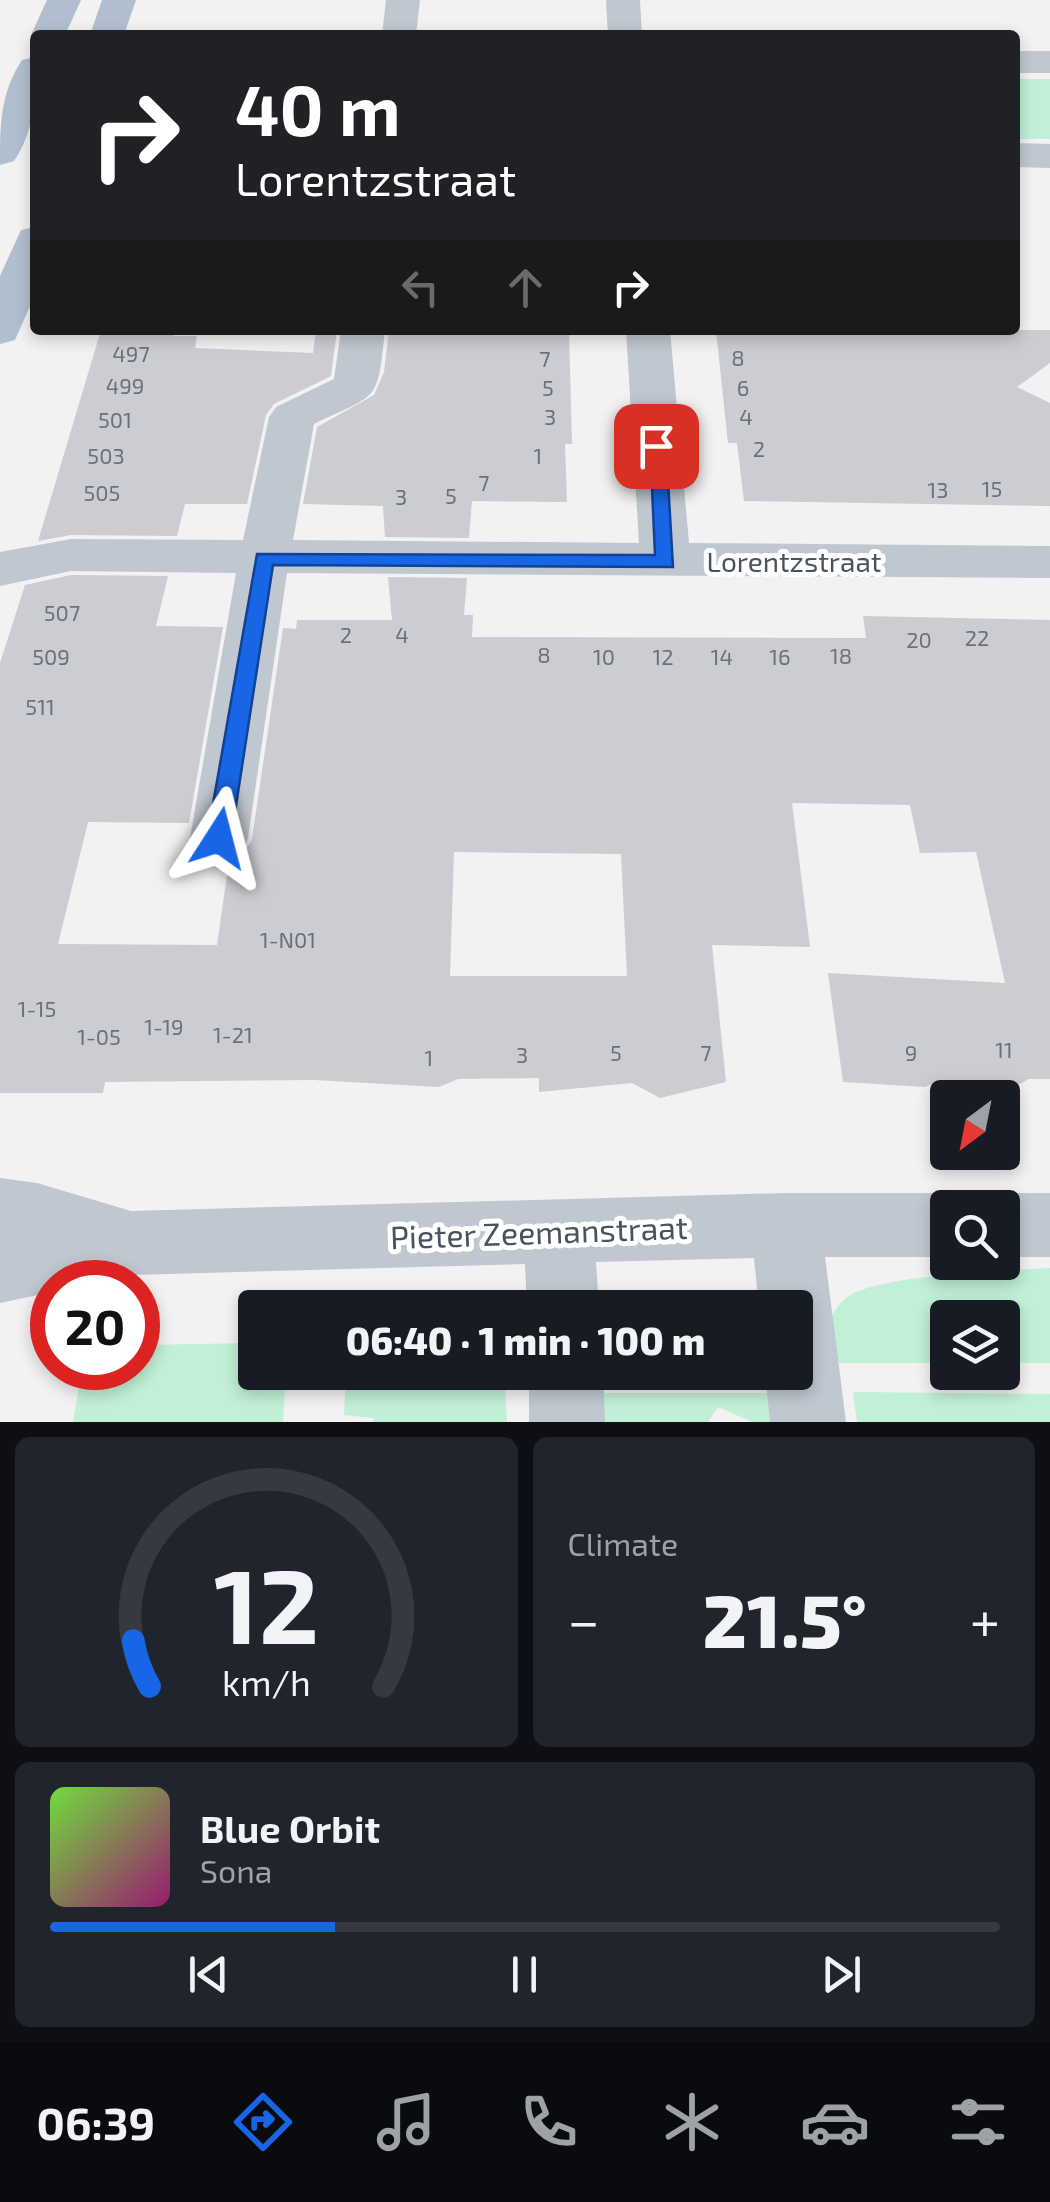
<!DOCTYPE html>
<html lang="en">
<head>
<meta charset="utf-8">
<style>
  :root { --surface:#171b24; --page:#20242c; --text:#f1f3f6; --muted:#9ea1a6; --line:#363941; --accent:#1866e6 }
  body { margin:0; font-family:"Exo 2",sans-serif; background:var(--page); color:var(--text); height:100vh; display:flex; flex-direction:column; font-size:38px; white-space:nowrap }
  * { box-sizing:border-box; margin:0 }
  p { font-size:32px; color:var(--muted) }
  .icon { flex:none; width:55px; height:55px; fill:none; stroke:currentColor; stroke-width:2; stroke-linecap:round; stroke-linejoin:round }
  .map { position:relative; height:1422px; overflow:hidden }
  .panel { display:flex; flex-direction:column; gap:15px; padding:15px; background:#0d0f14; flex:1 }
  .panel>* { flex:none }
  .top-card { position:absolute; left:30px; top:30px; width:990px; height:305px; border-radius:10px; box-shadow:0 5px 15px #0003; background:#202124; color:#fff; overflow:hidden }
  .needle { width:65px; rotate:212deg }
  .controls { position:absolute; left:930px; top:1080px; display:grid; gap:20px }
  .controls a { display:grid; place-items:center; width:90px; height:90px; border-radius:10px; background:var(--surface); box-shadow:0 5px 15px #0003; font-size:50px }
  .speed { position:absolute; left:30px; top:1260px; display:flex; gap:20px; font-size:50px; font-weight:700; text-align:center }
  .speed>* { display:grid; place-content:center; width:130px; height:130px; border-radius:50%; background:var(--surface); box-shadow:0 5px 15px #0003; line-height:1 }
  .speed .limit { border:15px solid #d22; background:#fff; color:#111 }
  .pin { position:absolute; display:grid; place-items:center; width:85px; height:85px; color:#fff; margin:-42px; border-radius:20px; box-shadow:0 5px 15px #0006 }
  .me { position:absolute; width:110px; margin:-55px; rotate:9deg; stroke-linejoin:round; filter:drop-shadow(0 0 8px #0008) }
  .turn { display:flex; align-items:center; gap:35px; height:210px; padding:0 40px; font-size:45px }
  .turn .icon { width:130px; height:130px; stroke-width:2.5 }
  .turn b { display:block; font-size:70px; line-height:85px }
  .lanes { display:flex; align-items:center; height:95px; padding:0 40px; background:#0003; justify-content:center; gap:50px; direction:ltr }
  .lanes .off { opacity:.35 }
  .big { font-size:75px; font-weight:800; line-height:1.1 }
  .panel .card { flex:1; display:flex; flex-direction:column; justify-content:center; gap:15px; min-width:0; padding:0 35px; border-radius:15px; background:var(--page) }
  .panel .dial { align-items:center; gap:0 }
  .dial svg { height:260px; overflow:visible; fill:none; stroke:var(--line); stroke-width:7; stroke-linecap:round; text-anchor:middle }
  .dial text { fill:var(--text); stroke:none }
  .song { display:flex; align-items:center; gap:30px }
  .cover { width:120px; height:120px; border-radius:15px; background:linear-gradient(135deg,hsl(100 70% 55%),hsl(320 70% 35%)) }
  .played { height:10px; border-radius:5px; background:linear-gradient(90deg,var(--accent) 30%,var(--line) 30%) }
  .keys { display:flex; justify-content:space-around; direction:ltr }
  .heat { display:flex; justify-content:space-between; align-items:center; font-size:55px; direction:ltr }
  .panel .tiles { flex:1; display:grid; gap:15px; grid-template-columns:1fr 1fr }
  .card:last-child { grid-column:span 2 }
  .trip { position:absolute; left:238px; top:1290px; width:575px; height:100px; border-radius:10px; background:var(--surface); box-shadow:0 5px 15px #0003; font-weight:800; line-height:100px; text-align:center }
  .dock { display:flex; height:160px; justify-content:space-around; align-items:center; background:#090b0e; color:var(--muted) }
  .dock .icon { width:70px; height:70px }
  .dock .selected { color:var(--accent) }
  .dock b { font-size:45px; color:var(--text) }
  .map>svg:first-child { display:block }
  .green { fill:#c0f0d5 }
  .building { fill:#cbcdd3; fill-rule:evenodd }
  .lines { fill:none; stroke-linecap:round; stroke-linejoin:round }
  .minor { fill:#bfc7d0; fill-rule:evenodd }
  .major { fill:#b1becf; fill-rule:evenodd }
  .route { fill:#1866e6; stroke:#104296; stroke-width:2.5 }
  .labels { text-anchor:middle; stroke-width:10; stroke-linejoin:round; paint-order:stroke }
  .number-label { font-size:22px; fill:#69727c }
  .street-label { font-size:28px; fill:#48535f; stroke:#fff }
  .near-street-label { font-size:32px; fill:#48535f; stroke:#fff }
</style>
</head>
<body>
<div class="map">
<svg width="1050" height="1422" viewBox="0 0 1050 1422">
  <rect width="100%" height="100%" fill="#f3f1f1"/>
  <g class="green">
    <rect x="1015" y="79" width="35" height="60"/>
    <path d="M1050,1268V1363H1003L1002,1318H948L947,1363H825C827,1337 825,1317 845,1299C870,1275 1011,1270 1050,1268Z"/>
    <polygon points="255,1343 255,1372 286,1373 283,1422 73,1422 82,1368 138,1368 138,1345"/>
    <polygon points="504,1373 507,1422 373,1422 373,1418 344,1415 346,1373"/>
    <polygon points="853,1392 1050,1394 1050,1422 857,1422"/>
    <polygon points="590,1393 775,1393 778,1422 752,1422 718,1407 708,1422 591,1422"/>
  </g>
  <g class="building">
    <polygon points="101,330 175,330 173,336 197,336 195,348 313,353 316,330 337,330 331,376 274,404 266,415 247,504 185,504 177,536 71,535 38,541"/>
    <polygon points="389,330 569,330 572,444 565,444 567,502 472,501 469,538 385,537 383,506 303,504 317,427 374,395 384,372"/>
    <polygon points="716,330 1050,330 1050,363 1017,387 1050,403 1050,506 744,501 737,443 728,443"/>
    <path d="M71,575L168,576L156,626L223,627L189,823L88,822L58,944L217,945L229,861L243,856L252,839L283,628L296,629L297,620H392L388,577L467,578L464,615H473L472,637L866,638L863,616L1050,620V1079H1029L995,1098H970L937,1082L925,1087L843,1082L828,973L1005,983L976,852L920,853L910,805L792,803L810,947L712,945L726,1082L660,1098L632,1083L539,1092V1078L458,1079L439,1087L314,1080L105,1082L103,1093H0V663L25,585ZM454,852L621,854L627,976H450Z"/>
  </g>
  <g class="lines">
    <g class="minor">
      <polygon points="386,0 420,0 416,35 382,35"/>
      <polygon points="606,0 640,0 642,35 608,35"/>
      <rect x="1015" y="51" width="35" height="22"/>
      <polygon points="1015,143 1050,144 1050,168 1015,167"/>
      <path d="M341,330H385C377,404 380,392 314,424L293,540L639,543L626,330H670L689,543L1050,546V578L287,573L248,838L240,854L219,860L198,854L190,838L236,573L71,571L0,586V552L71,539L243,540L269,417L276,407L334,379Z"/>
      <polygon points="0,1178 37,1183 131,1211 786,1193 948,1193 975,1207 1002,1193 1050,1193 1050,1257 1002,1257 1002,1208 948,1208 948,1257 825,1257 846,1422 770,1422 765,1372 795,1372 795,1308 759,1308 754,1258 596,1262 599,1308 527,1308 525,1264 131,1275 97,1282 52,1282 52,1292 0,1303"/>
      <polygon points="529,1372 603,1372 605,1422 529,1422"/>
    </g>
    <g class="major">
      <polygon points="47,0 81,0 65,35 35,35 35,41 31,35"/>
      <polygon points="102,0 136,0 124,35 90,35"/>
      <path d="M35,57C35,95 36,129 14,161L0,165C0,126 0,93 22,60Z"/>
      <polygon points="35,227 35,295 15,340 0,344 0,276 21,230"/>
    </g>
  </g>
  <polygon class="route" points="650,442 666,446 673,567 273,565 231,838 219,847 210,845 207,838 257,554 655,555"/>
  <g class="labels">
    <g class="number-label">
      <text x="131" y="362">497</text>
      <text x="738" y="366">8</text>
      <text x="545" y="367">7</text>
      <text x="125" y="394">499</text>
      <text x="548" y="396">5</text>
      <text x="743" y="396">6</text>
      <text x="550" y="425">3</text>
      <text x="746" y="425">4</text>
      <text x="115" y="428">501</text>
      <text x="759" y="457">2</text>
      <text x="106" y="464">503</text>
      <text x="538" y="464">1</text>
      <text x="484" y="491">7</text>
      <text x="992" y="497">15</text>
      <text x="938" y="498">13</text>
      <text x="102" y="501">505</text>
      <text x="451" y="504">5</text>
      <text x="401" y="505">3</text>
      <text x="62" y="621">507</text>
      <text x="346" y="643">2</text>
      <text x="402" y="643">4</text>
      <text x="977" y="646">22</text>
      <text x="919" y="648">20</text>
      <text x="544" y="663">8</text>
      <text x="841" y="664">18</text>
      <text x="51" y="665">509</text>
      <text x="604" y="665">10</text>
      <text x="663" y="665">12</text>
      <text x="722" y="665">14</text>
      <text x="780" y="665">16</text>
      <text x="40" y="715">511</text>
      <text x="288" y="948">1-N01</text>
      <text x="37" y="1017">1-15</text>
      <text x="164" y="1035">1-19</text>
      <text x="233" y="1043">1-21</text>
      <text x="99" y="1045">1-05</text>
      <text x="1004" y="1058">11</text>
      <text x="616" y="1061">5</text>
      <text x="706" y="1061">7</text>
      <text x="911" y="1061">9</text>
      <text x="522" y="1063">3</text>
      <text x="429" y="1066">1</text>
    </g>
    <g class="street-label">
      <text x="794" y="572">Lorentzstraat</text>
    </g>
    <g class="near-street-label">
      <text transform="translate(539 1233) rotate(-2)" y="11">Pieter Zeemanstraat</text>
    </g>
  </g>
</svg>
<div class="controls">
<a><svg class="needle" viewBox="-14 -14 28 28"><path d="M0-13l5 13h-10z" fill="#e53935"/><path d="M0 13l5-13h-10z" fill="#9ea1a6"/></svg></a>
<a><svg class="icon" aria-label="search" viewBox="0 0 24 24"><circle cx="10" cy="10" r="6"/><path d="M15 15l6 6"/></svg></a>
<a><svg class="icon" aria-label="layers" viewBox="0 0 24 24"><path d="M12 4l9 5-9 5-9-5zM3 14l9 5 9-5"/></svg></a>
</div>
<div class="speed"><div class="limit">20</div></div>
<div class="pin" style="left:656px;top:446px;background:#d93025"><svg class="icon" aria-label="arrive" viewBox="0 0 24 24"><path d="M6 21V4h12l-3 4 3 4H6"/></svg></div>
<svg class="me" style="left:219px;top:838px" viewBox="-20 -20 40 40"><path d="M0-17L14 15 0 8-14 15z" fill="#1866e6" stroke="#fff" stroke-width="4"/></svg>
<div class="trip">06:40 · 1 min · 100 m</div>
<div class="top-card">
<div class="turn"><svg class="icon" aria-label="right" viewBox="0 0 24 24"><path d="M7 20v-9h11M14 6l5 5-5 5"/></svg><div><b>40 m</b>Lorentzstraat</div></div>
<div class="lanes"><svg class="icon off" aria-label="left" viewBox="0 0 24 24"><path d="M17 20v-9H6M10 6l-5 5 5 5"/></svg><svg class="icon off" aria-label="ahead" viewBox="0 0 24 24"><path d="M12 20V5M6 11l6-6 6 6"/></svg><svg class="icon" aria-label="right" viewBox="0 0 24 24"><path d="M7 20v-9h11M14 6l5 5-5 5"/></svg></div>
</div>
</div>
<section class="panel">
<div class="tiles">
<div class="card dial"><svg viewBox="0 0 100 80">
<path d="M14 69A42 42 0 1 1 86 69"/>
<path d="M14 69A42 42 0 0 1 9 55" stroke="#1866e6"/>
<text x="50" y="56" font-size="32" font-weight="700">12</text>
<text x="50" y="72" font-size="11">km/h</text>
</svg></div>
<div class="card"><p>Climate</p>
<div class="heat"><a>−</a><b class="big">21.5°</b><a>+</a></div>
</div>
<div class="card">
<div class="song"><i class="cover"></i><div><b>Blue Orbit</b><p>Sona</p></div></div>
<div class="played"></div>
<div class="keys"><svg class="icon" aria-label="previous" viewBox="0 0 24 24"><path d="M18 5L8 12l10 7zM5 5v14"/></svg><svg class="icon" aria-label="pause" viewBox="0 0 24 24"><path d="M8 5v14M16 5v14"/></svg><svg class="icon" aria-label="next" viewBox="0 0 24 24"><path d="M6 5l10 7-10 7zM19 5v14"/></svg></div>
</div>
</div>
</section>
<nav class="dock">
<b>06:39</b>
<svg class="icon selected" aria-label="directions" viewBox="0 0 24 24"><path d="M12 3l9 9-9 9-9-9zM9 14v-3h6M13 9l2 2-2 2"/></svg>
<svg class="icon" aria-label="music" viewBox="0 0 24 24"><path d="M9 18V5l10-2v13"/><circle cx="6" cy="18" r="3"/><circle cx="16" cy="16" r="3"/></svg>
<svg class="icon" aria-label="phone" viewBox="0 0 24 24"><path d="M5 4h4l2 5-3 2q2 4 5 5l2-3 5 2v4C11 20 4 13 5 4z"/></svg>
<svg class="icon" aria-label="climate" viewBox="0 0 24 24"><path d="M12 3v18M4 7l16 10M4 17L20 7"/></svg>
<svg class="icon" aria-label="car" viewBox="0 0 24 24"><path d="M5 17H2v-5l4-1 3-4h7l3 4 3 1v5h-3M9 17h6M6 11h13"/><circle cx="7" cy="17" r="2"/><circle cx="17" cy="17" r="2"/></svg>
<svg class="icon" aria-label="filters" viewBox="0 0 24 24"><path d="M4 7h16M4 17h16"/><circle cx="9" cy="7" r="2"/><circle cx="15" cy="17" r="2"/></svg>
</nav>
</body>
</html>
